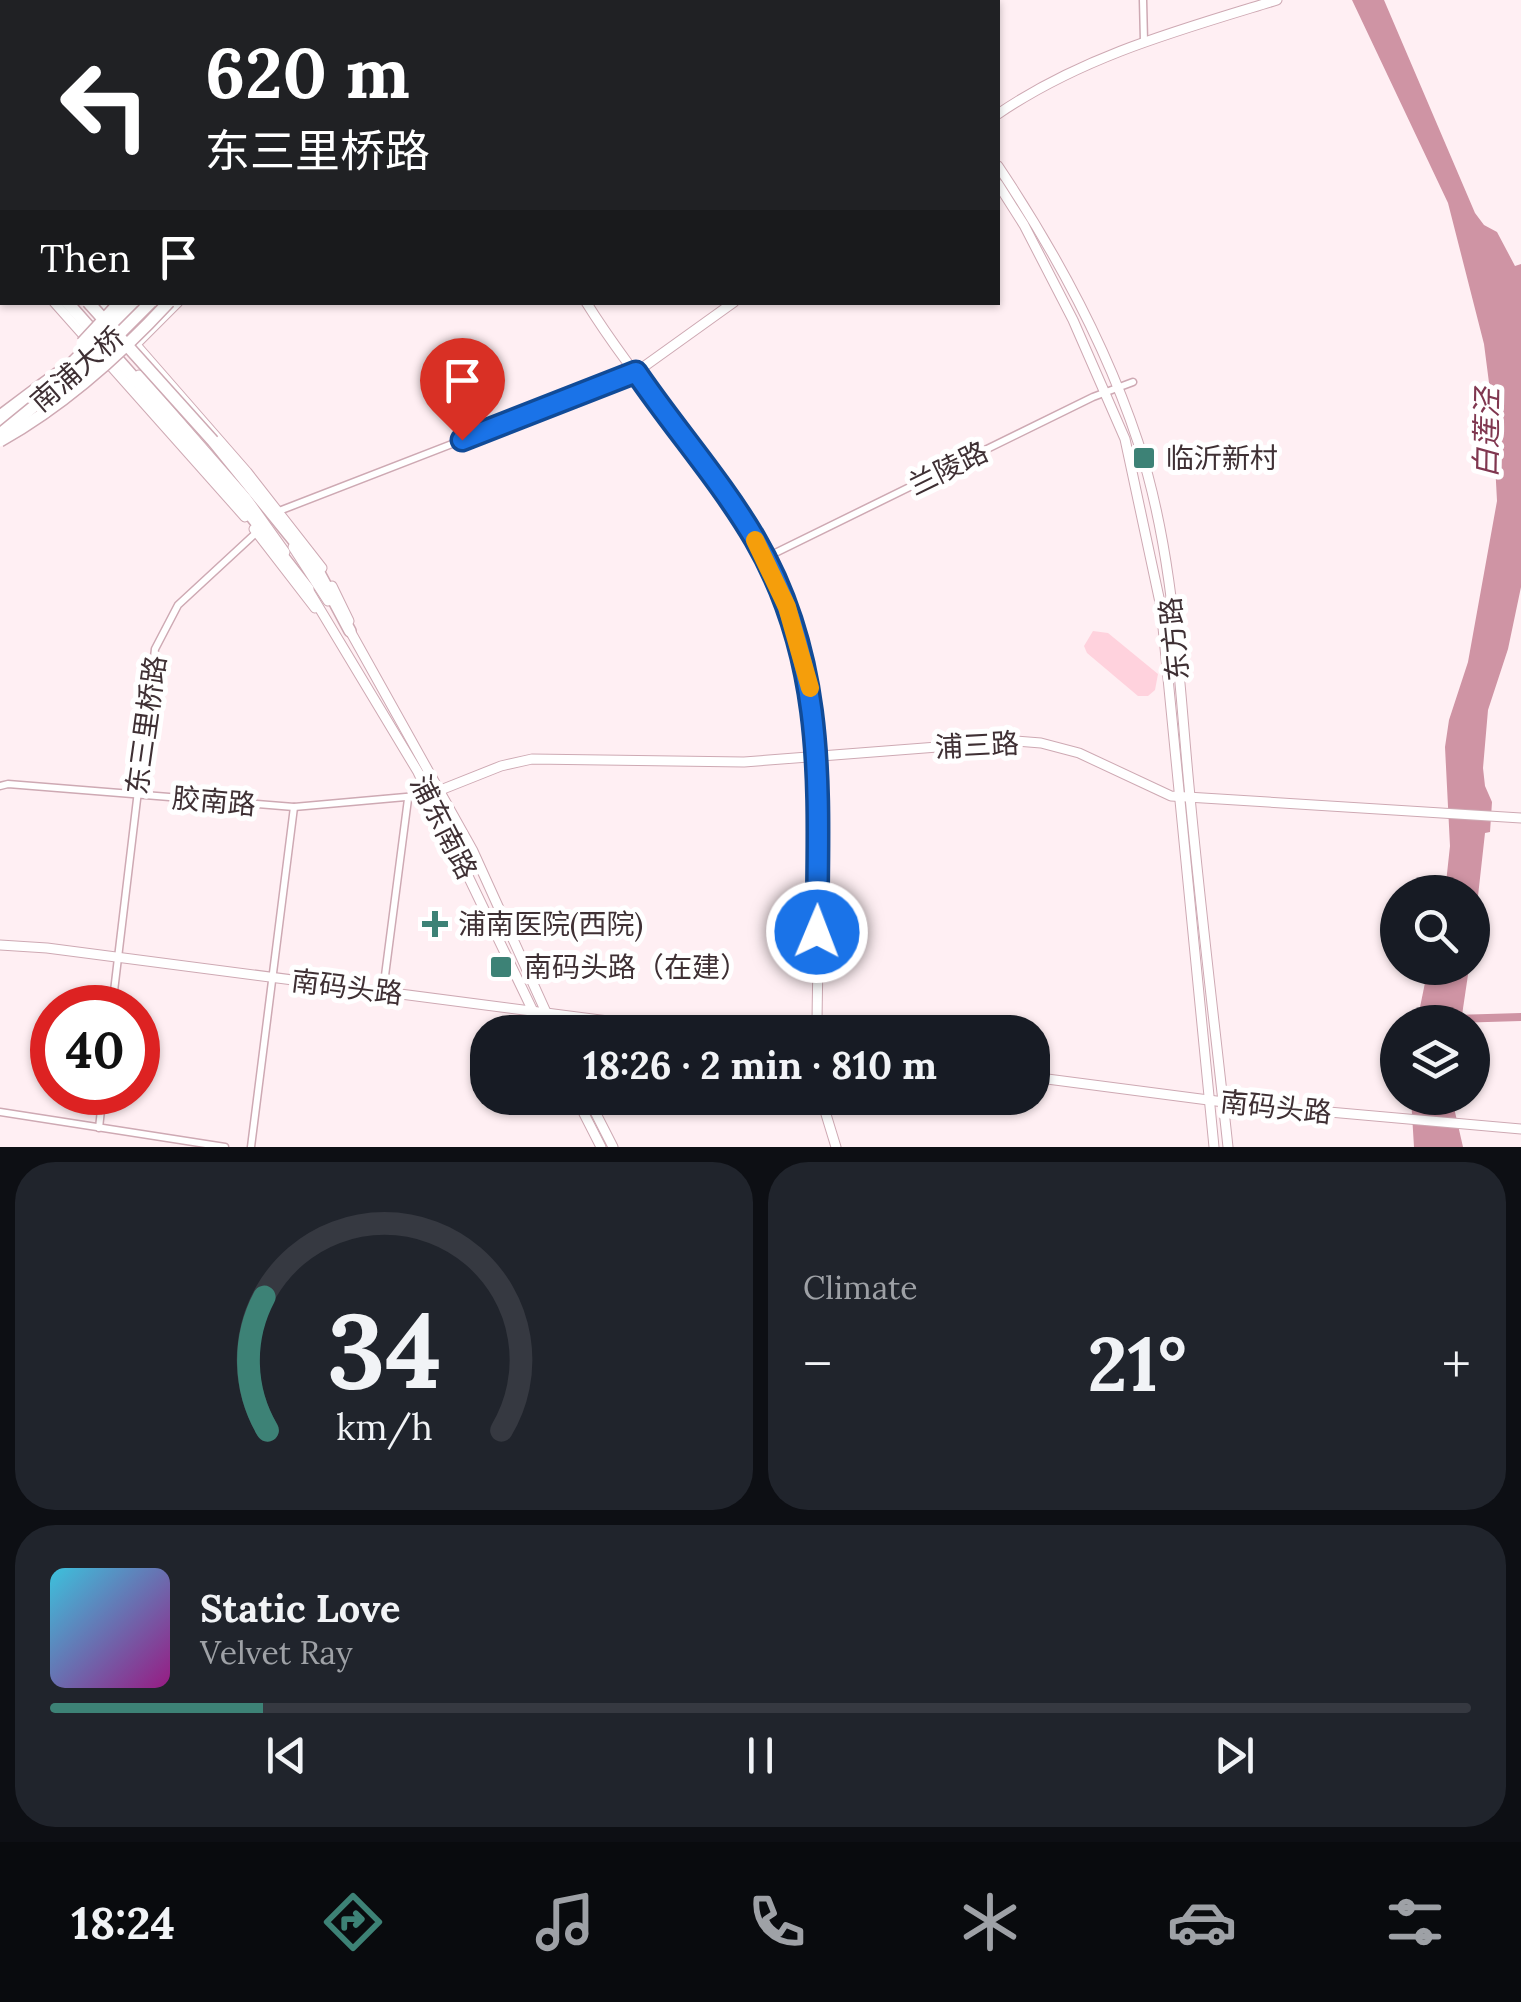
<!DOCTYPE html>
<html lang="en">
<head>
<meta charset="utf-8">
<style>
  :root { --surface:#171b24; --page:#20242c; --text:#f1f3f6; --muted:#9ea1a6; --line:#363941; --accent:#3d8276 }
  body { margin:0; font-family:Lora,"Noto Sans SC",serif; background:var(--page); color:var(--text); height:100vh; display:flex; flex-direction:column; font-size:38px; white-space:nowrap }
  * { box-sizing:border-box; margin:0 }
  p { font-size:32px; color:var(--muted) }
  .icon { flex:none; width:55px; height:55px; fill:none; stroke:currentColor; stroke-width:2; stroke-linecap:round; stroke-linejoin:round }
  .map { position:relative; height:1147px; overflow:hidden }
  .details { display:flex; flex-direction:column; gap:15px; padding:15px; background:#0d0f14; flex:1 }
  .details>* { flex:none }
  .banner { position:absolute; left:0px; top:0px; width:1000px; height:305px; box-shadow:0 2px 8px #0004; background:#202124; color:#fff; overflow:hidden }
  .buttons { position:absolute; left:1380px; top:875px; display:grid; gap:20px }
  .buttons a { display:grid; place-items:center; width:110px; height:110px; border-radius:50%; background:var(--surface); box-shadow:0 2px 8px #0004; font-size:50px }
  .speed { position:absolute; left:30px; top:985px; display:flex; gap:20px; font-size:50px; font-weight:700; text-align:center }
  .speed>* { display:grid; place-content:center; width:130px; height:130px; border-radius:50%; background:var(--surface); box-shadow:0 2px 8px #0004; line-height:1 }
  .speed .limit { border:15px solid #d22; background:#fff; color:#111 }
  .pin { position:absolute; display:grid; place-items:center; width:85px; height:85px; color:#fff; margin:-102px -42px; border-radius:50% 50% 50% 0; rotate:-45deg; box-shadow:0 0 10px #0007 }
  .pin .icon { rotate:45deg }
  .me { position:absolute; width:110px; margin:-55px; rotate:1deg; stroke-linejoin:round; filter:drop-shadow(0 0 8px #0008) }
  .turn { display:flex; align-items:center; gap:35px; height:210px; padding:0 40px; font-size:45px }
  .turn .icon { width:130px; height:130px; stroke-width:2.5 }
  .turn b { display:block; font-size:70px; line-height:85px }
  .then { display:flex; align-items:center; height:95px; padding:0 40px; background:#0003; gap:20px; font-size:38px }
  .big { font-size:75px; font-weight:700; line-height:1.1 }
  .details .widget { flex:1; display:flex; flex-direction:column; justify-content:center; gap:15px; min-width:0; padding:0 35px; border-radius:40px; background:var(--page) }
  .details .dial { align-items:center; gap:0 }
  .dial svg { height:260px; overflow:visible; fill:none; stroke:var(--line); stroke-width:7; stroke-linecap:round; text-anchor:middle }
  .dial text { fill:var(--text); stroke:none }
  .song { display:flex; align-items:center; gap:30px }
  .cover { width:120px; height:120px; border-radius:15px; background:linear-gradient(135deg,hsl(190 70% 55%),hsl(310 70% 35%)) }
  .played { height:10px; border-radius:5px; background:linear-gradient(90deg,var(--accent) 15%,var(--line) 15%) }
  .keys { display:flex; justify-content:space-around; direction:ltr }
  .heat { display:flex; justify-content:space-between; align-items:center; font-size:55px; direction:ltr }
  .details .tiles { flex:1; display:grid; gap:15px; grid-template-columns:1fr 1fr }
  .widget:last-child { grid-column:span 2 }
  .trip { position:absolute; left:470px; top:1015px; width:580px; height:100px; border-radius:40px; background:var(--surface); box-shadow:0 2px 8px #0004; font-weight:700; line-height:100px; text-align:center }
  .tab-bar { display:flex; height:160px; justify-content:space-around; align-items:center; background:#090b0e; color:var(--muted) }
  .tab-bar .icon { width:70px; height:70px }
  .tab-bar .active { color:var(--accent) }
  .tab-bar b { font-size:45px; color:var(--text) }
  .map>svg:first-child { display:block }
  .green { fill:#ffd2dd }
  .water { fill:#cf94a4 }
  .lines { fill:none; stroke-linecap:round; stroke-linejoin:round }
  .canal { stroke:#cf94a4; stroke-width:8 }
  .street-casing { stroke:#cea9b3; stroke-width:9 }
  .secondary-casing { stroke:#cea9b3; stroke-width:11 }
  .primary-casing { stroke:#cea9b3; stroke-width:11 }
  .highway-casing { stroke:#cea9b3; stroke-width:14 }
  .street { stroke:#fff; stroke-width:6 }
  .secondary { stroke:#fff; stroke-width:9 }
  .primary { stroke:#fff; stroke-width:9 }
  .highway { stroke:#fff; stroke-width:11 }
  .highway-bridge-casing { stroke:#cea9b3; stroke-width:14; stroke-linecap:butt }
  .highway-bridge { stroke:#fff; stroke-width:11 }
  .route-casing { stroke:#114b97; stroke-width:25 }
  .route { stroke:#1a73e8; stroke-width:18 }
  .slow { stroke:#f59e0b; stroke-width:18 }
  .poi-dot { fill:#3d8276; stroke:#fff; stroke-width:4 }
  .labels { text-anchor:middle; stroke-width:10; stroke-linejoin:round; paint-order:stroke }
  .street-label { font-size:28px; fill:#3f3034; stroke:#fff }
  .poi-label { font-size:28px; fill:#3f3034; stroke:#fff; text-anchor:start }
  .water-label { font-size:30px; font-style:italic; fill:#803750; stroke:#fff }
</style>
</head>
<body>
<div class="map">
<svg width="1521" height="1147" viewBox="0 0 1521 1147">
  <rect width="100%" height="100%" fill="#ffeff3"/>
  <polygon class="green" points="1093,631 1108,633 1158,674 1155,690 1148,696 1138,696 1087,653 1084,646"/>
  <g class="water">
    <polygon points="1352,0 1384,0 1475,213 1484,225 1497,232 1515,266 1521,264 1521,587 1508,649 1488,710 1483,768 1485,786 1492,802 1490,832 1485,833 1473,941 1472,892 1445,892 1450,846 1445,747 1449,720 1468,662 1497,501 1492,406 1484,344 1448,203"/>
    <polygon points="1428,968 1469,968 1461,1022 1417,1022"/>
    <polygon points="1411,1098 1455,1098 1455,1112 1463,1147 1414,1147"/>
  </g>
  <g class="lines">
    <polyline class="canal" points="1454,1019 1521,1017"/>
    <defs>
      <g id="street">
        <polyline points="1143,0 1144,41"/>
        <polyline points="279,511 635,373"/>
        <polyline points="765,558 1093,397 1133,382"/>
        <polyline points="0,786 8,784 294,807 428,795"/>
        <polyline points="383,991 408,799"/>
        <polyline points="112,1008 155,649 178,605 257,532"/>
        <polyline points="0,1112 225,1147"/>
        <polyline points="99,1128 103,1092"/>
        <polyline points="251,1147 294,807"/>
      </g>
      <g id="secondary">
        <polyline points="365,0 367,2"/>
        <polyline points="868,0 869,2"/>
        <polyline points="887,0 889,2"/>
        <path d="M998,114C1083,56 1179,30 1277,0"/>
        <path d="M998,166C1054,250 1106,345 1138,442C1174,552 1178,671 1189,786C1200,906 1215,1027 1228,1147"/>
        <polyline points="998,184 1024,225 1073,320 1125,439 1161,607 1214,1147"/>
        <path d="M586,302C637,384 704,454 754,536C842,683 817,869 817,1032"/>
        <polyline points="635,373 734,302"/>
        <polyline points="0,426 26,406"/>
        <polyline points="428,795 501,766 532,759 744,762 1015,741 1041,743 1079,753 1171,796 1521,818"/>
        <polyline points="0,945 47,948 693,1032"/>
        <polyline points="1032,1077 1239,1104 1521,1129"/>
        <polyline points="821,1098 836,1147"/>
      </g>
      <g id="primary">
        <polyline points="412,2 415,0"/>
        <polyline points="453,2 455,0"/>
        <polyline points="0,192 2,195"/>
        <polyline points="0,211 2,214"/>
        <polyline points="0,241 2,244"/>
        <polyline points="54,302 245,517"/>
        <polyline points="99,302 113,319"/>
        <polyline points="130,338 247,472 322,568"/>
        <polyline points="131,349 178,302"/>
        <polyline points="139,375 247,499 285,552"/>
        <polyline points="254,529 315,608"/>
        <polyline points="293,547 328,601"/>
        <polyline points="306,586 418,772 543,1032"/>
        <polyline points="332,586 349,621"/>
        <polyline points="349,629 473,851 555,1032"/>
        <polyline points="576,1098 601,1147"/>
        <polyline points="588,1098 613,1147"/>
      </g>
      <g id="highway">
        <polyline points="236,0 244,2"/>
        <polyline points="169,2 176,0"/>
        <polyline points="423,2 425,0"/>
        <polyline points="440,2 442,0"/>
        <polyline points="0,124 2,123"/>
        <polyline points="0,151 2,144"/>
        <polyline points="0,221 2,226"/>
        <polyline points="67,302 217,472 308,589"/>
        <polyline points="0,416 36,389"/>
        <polyline points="213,441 317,569 350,631"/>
      </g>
    </defs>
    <use href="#street" class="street-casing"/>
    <use href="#secondary" class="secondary-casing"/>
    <use href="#primary" class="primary-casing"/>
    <use href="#highway" class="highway-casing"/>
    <use href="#street" class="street"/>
    <use href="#secondary" class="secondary"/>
    <use href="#primary" class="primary"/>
    <use href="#highway" class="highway"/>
    <defs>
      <g id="highway-bridge">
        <polyline points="88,302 213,441"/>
        <polyline points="82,343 120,302"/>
        <polyline points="36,389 72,363 133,302"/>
        <polyline points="0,434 103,350 151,302"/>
        <path d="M0,441C64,405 119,356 169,302"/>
      </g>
    </defs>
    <use href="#highway-bridge" class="highway-bridge-casing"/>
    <use href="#highway-bridge" class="highway-bridge"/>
  </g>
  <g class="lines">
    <defs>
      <path id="route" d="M462,440L636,372C674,428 721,481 755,539C828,664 818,794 817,932"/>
    </defs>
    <use href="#route" class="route-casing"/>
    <use href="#route" class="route"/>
    <polyline class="slow" points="755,540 787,607 810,688"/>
  </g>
  <g class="poi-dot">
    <rect x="1132" y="446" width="24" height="24" rx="5"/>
    <path d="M430 909h10v10h10v10h-10v10h-10v-10h-10v-10h10z"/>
    <rect x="489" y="955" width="24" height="24" rx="5"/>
  </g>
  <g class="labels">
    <g class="street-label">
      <text transform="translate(77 369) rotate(-41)" y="10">南浦大桥</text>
      <text transform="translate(948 468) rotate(-26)" y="10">兰陵路</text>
      <text transform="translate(1174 639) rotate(-96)" y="10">东方路</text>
      <text transform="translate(146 725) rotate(-82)" y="10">东三里桥路</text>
      <text transform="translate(977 745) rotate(-3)" y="10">浦三路</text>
      <text transform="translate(214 801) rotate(5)" y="10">胶南路</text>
      <text transform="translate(444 827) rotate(63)" y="10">浦东南路</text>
      <text transform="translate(347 987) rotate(7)" y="10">南码头路</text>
      <text transform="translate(1276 1107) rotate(6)" y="10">南码头路</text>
    </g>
    <g class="poi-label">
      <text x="1166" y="468">临沂新村</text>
      <text x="458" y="934">浦南医院(西院)</text>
      <text x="524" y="977">南码头路（在建）</text>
    </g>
    <g class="water-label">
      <text transform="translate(1487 433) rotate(-89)" y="10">白莲泾</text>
    </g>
  </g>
</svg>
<div class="buttons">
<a><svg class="icon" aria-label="search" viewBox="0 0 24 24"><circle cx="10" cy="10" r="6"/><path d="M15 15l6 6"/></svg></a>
<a><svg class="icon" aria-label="layers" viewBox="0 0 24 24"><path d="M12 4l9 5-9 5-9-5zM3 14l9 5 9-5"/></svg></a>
</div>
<div class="speed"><div class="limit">40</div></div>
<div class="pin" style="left:462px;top:440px;background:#d93025"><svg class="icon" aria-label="arrive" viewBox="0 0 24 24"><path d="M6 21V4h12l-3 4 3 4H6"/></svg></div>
<svg class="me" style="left:817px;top:932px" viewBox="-20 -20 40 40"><circle r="17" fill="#1a73e8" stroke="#fff" stroke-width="3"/><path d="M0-11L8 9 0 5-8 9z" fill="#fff"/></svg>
<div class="trip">18:26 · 2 min · 810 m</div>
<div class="banner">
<div class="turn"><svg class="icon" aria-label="left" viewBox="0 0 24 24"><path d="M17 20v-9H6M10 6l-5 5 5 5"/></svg><div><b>620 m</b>东三里桥路</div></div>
<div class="then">Then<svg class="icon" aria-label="arrive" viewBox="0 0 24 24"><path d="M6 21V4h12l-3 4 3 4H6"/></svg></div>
</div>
</div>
<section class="details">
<div class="tiles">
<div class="widget dial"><svg viewBox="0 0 100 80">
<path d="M14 69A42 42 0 1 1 86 69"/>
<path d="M14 69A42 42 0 0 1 13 28" stroke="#3d8276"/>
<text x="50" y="56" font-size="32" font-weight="700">34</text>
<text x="50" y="72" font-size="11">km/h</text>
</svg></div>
<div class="widget"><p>Climate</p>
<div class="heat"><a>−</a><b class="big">21°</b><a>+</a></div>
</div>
<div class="widget">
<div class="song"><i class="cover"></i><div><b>Static Love</b><p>Velvet Ray</p></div></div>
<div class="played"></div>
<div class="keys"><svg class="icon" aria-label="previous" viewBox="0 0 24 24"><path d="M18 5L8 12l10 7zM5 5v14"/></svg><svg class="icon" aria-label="pause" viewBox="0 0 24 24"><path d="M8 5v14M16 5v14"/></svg><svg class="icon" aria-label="next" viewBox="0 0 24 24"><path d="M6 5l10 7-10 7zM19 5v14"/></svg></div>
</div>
</div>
</section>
<nav class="tab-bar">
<b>18:24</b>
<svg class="icon active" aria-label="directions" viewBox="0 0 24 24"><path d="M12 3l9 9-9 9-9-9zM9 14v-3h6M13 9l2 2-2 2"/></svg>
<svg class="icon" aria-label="music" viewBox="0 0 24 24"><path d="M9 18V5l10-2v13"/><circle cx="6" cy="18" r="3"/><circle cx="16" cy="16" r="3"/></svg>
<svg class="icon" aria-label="phone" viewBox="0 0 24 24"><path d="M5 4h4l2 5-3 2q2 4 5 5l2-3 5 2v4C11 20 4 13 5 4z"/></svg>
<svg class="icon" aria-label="climate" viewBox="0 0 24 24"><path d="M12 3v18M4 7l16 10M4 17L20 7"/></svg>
<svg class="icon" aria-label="car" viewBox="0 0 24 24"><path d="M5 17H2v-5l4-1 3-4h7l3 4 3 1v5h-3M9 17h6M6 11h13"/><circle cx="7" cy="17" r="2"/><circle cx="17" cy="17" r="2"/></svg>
<svg class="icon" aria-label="filters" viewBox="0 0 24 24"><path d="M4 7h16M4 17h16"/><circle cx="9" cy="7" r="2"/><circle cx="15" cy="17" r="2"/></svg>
</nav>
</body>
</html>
